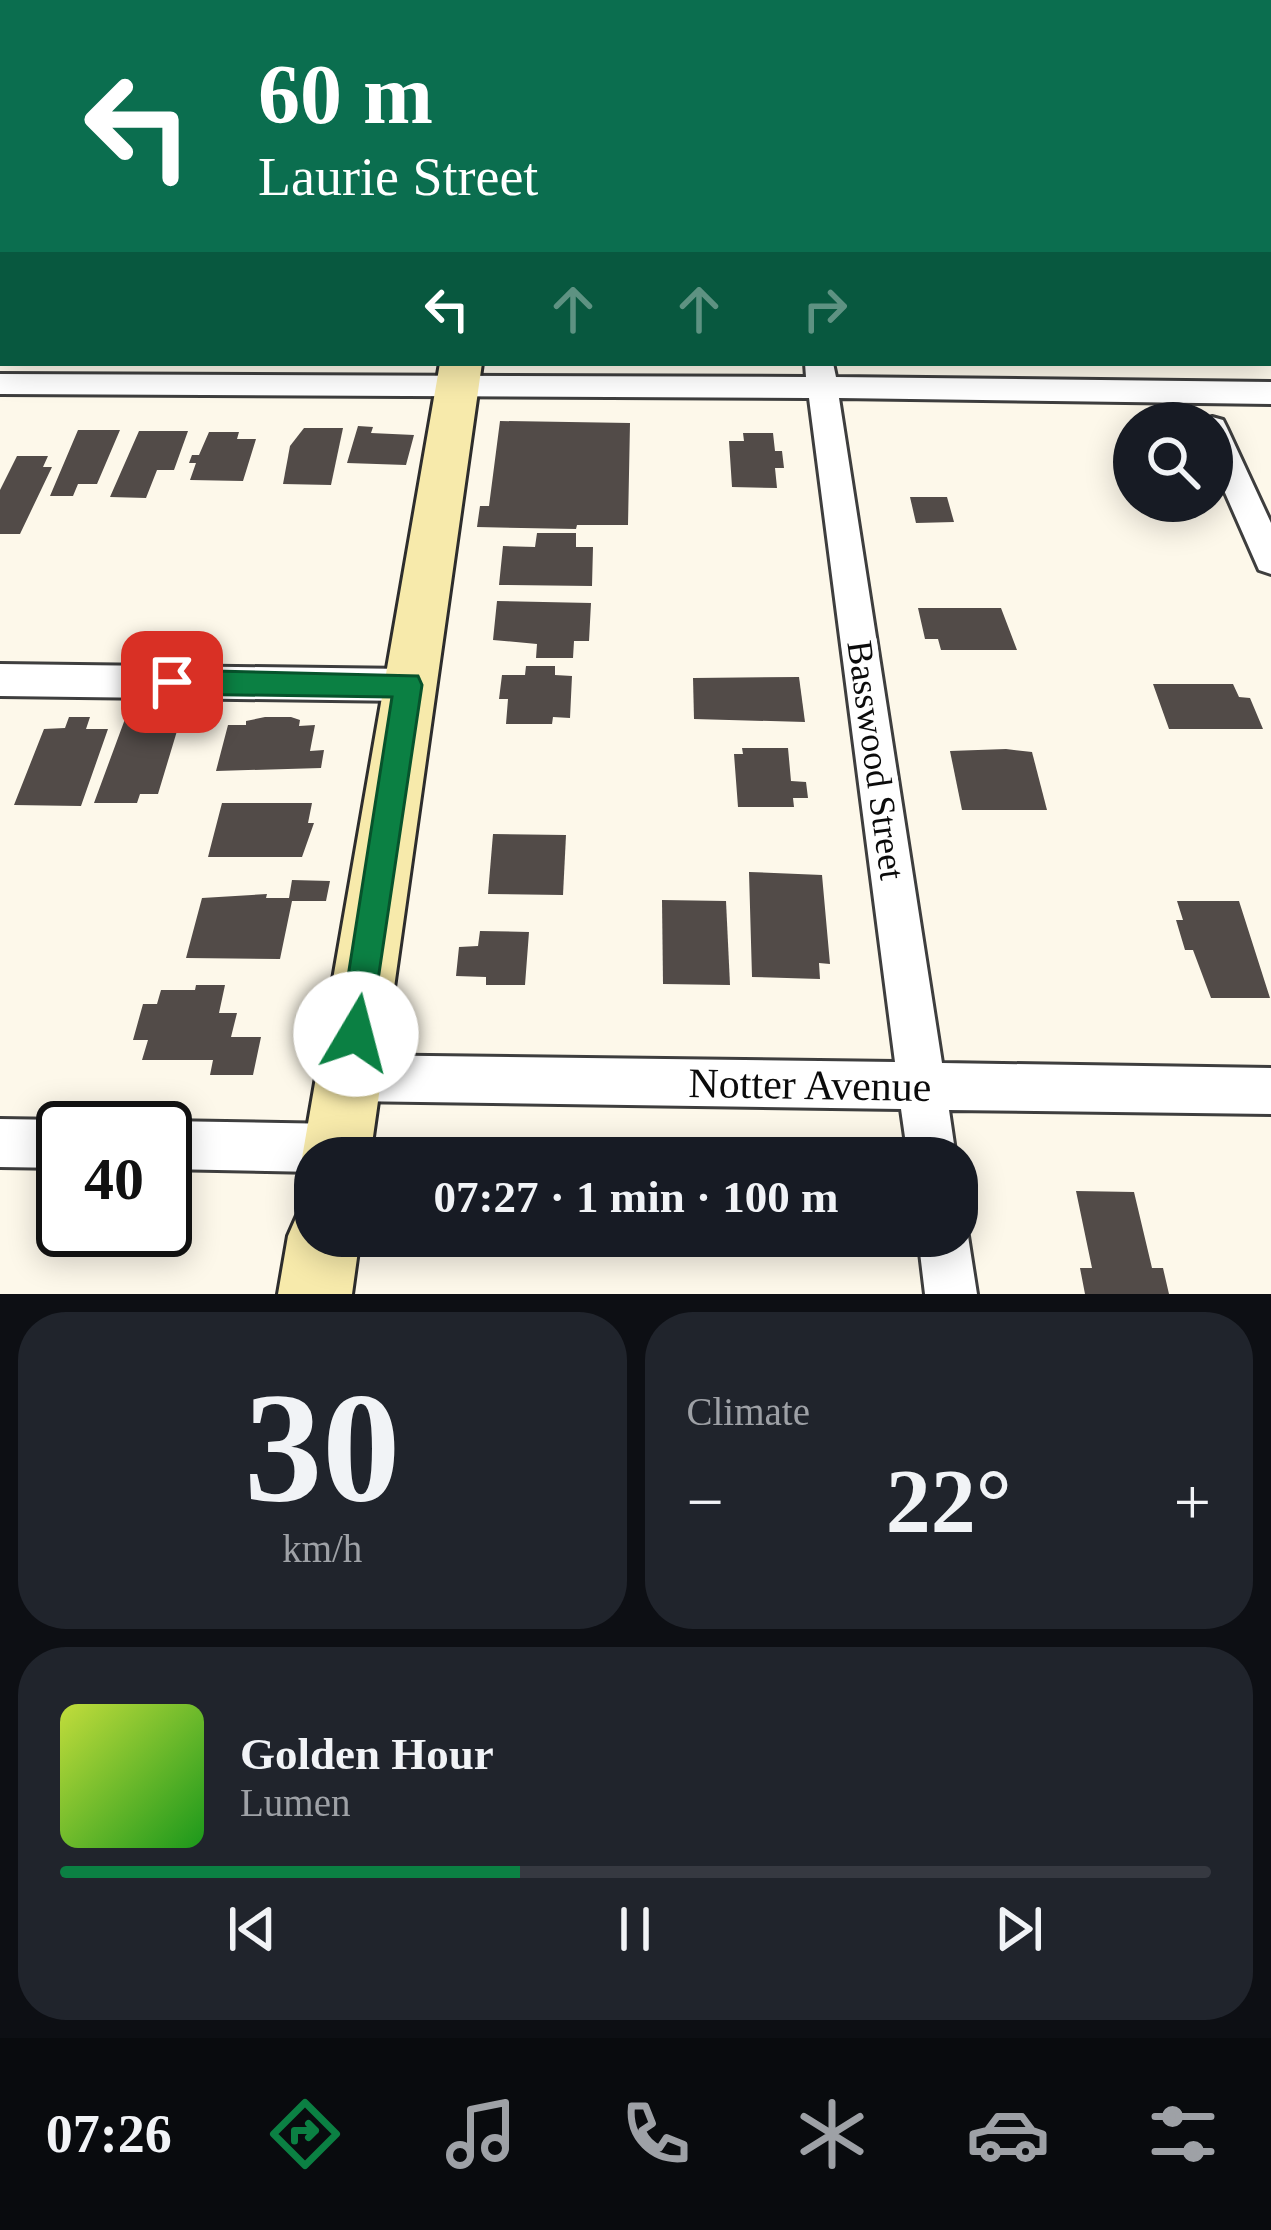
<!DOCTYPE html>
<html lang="en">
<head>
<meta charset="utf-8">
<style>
  :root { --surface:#171b24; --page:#20242c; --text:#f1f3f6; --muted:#9ea1a6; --line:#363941; --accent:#0b8043 }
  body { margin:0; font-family:Georgia,serif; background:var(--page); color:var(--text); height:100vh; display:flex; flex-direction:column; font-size:45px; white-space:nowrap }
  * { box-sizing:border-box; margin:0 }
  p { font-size:39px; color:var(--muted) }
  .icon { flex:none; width:66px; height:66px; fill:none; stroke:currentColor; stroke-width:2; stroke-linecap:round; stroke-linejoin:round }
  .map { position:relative; height:1294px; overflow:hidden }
  .side { display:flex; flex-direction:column; gap:18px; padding:18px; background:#0d0f14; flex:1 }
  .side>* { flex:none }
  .banner { position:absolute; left:0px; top:0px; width:1272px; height:366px; box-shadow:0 6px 30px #0003; background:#0b6e4f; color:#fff; overflow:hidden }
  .controls { position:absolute; left:1113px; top:402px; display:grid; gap:24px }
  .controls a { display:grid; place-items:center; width:120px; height:120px; border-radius:50%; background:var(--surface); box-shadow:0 6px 30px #0003; font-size:60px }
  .speed { position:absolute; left:36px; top:1101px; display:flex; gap:24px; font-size:60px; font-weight:700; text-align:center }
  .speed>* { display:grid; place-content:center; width:156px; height:156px; border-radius:50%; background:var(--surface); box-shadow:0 6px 30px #0003; line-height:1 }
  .speed .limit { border:6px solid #111; border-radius:18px; background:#fff; color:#111 }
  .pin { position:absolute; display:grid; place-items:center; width:102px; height:102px; color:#fff; margin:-51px; border-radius:24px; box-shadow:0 6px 18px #0006 }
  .me { position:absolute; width:132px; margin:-66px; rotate:8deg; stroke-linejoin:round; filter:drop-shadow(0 0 9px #0008) }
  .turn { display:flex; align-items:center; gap:42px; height:252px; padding:0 60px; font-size:54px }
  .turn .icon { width:156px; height:156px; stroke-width:2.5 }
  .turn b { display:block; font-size:84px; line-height:102px }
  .lanes { display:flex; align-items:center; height:114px; padding:0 60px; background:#0003; justify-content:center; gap:60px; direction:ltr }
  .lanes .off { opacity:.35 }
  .big { font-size:90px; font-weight:800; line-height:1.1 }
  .side .widget { flex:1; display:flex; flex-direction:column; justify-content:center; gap:18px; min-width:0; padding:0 42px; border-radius:48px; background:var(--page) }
  .side .dial { align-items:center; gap:0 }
  .dial b { font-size:156px; line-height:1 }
  .song { display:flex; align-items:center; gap:36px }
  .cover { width:144px; height:144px; border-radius:18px; background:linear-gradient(135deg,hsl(70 70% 55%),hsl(120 70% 35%)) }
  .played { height:12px; border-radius:6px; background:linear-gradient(90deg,var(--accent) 40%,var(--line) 40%) }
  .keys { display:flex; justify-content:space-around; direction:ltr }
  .heat { display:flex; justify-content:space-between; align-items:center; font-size:66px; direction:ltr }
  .side .tiles { flex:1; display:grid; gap:18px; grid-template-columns:1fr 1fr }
  .widget:last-child { grid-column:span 2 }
  .trip { position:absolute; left:294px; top:1137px; width:684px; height:120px; border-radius:48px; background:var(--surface); box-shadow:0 6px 30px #0003; font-weight:800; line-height:120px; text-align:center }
  .dock { display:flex; height:192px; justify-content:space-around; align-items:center; background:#090b0e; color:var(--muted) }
  .dock .icon { width:84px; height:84px }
  .dock .selected { color:var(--accent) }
  .dock b { font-size:54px; color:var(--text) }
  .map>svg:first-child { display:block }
  .building { fill:#524b48 }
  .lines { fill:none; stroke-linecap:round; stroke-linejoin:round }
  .street-casing { stroke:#3e3e3e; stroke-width:6 }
  .secondary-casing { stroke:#2d2d2d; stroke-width:6 }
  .street { fill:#fff; fill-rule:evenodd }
  .secondary { fill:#f7eaab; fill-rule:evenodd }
  .route { fill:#0b8043; stroke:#07532c; stroke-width:3 }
  .labels { text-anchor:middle; stroke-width:12; stroke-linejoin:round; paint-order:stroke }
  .street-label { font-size:36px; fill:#0b0b0b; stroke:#fff }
  .near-street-label { font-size:42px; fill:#0b0b0b; stroke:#fff }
</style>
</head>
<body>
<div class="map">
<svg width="1271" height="1294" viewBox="0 0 1271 1294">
  <rect width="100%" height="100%" fill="#fdf8ea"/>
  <g class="building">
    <polygon points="500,421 630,423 628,525 577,525 576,529 477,527 480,506 489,506"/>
    <polygon points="358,426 373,427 371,433 414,435 406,465 347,463"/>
    <polygon points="304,428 343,428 331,485 283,484 290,446"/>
    <polygon points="78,430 120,430 97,484 78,484 73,496 50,496"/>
    <polygon points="139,431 188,431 174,470 157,470 146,498 110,497"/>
    <polygon points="209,432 239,432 237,439 256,439 243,481 190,480 196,463 189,463 192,455 199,455"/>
    <polygon points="743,433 773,433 775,451 782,451 784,468 775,468 777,488 732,487 729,441 744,441"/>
    <polygon points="17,456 48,456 43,467 52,467 20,534 0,534 0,490"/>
    <polygon points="910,497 947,497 954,522 916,523"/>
    <polygon points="537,533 576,533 576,547 593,547 592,586 499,585 503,546 535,547"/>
    <polygon points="497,601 591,603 589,641 574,641 573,658 536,658 537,644 493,640"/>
    <polygon points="918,608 1001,608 1017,650 941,650 938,639 925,639"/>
    <polygon points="526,666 555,666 555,675 572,676 570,718 553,717 552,724 506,724 508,699 499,699 502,675 525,675"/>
    <polygon points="799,677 805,722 694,719 693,678"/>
    <polygon points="1153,684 1233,684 1239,697 1250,698 1263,729 1169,729"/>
    <polygon points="69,717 90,717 86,729 108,729 81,806 14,805 44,729 65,728"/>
    <polygon points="265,717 291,717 300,720 299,726 315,725 310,751 324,750 321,768 216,771 228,725 246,725 246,721"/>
    <polygon points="125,719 161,719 156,731 177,731 158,794 140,794 137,803 94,803"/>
    <polygon points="742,748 788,748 791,781 806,782 808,798 793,798 794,807 738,807 734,754 743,754"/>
    <polygon points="1006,749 1032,752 1047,810 962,810 950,751"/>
    <polygon points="222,803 312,803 308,823 314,823 302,857 208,857"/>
    <polygon points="493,834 566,835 563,895 488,894"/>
    <polygon points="749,872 822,875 830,964 819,963 820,979 752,977"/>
    <polygon points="292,880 330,881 326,901 292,901 280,959 186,958 202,898 267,894 266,898 289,898"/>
    <polygon points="662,900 726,901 730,985 663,984"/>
    <polygon points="1177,901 1239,901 1270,998 1211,998 1193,950 1185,950 1176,920 1183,920"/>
    <polygon points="480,931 529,932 525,985 486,985 486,977 456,976 459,947 478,946"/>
    <polygon points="196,985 225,985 219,1013 237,1013 231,1037 261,1037 253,1075 210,1075 213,1060 142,1060 148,1040 133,1040 143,1004 157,1004 161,990 195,990"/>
    <polygon points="1076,1191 1134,1192 1152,1268 1163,1268 1169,1294 1085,1294 1080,1268 1092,1268"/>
  </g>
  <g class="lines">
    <defs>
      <g id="street">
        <rect x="760" y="0" width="20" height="3"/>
        <polygon points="1010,0 1030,0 1031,3 1011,3"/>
        <polygon points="1256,0 1271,0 1271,8 1269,3"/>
        <polygon points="805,363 833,363 836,377 1271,382 1271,404 839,398 942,1063 1271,1068 1271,1114 949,1110 956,1158 908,1158 901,1109 349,1101 333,1094 326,1078 333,1062 349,1055 895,1062 809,398 0,394 0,374 806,377"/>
        <polygon points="1212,417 1223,420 1227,428 1271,523 1271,574 1259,570 1212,463 1212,423 1200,423"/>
        <polygon points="0,664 408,669 421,674 426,685 421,696 408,701 0,696"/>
        <polygon points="0,1119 63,1120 81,1128 63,1128 63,1168 0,1167"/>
        <polygon points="165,1121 338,1124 355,1131 362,1148 358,1158 315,1158 315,1172 165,1169 165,1128 148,1128"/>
        <polygon points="957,1217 968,1236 977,1294 925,1294 918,1236 957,1236"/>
      </g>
      <g id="secondary">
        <polygon points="440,363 482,363 370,1158 315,1158 315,1184 302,1158"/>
        <polygon points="315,1204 315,1236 360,1236 352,1294 278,1294 288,1236 299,1211"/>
      </g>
    </defs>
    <use href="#street" class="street-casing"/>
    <use href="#secondary" class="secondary-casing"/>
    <use href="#street" class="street"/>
    <use href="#secondary" class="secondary"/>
  </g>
  <polygon class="route" points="172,670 418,676 422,685 368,1047 356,1052 344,1047 339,1034 392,697 172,694 162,691 158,682 162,674"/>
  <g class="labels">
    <g class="street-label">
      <text transform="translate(877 760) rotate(82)" y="13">Basswood Street</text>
    </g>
    <g class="near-street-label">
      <text transform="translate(810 1084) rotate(1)" y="15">Notter Avenue</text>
    </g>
  </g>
</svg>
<div class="controls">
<a><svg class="icon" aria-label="search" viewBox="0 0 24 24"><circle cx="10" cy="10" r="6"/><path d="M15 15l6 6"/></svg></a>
</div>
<div class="speed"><div class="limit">40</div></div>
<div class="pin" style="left:172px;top:682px;background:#d93025"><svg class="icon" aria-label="arrive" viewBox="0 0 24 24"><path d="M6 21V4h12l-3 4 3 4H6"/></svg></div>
<svg class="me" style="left:356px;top:1034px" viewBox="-20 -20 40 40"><circle r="19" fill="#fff"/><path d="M0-13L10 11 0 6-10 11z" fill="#0b8043"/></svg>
<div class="trip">07:27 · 1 min · 100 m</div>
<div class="banner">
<div class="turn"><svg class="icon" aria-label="left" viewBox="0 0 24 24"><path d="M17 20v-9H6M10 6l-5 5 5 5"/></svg><div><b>60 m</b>Laurie Street</div></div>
<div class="lanes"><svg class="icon" aria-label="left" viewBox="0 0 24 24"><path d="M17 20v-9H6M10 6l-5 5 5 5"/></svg><svg class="icon off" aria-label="ahead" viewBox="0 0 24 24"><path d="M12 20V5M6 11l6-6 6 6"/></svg><svg class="icon off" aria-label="ahead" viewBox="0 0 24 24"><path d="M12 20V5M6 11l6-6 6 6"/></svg><svg class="icon off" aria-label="right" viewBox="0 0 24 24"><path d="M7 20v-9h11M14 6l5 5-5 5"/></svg></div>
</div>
</div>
<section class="side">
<div class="tiles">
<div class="widget dial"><b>30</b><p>km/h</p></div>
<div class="widget"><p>Climate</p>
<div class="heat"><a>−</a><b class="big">22°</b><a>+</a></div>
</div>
<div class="widget">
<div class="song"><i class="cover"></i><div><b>Golden Hour</b><p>Lumen</p></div></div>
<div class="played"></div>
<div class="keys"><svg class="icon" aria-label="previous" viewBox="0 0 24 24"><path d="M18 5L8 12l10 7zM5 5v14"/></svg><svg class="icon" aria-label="pause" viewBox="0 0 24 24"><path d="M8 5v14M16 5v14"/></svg><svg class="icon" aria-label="next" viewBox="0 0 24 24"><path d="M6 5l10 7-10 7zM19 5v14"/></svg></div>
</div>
</div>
</section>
<nav class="dock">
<b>07:26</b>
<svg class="icon selected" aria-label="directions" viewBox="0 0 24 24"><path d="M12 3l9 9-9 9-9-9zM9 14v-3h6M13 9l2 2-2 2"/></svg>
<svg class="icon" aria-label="music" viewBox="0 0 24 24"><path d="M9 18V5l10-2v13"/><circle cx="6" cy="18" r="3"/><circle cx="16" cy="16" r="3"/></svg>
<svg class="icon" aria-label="phone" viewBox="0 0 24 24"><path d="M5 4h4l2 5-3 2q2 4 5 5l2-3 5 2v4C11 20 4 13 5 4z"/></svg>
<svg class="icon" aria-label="climate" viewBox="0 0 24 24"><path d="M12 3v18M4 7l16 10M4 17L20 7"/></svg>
<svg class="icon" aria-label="car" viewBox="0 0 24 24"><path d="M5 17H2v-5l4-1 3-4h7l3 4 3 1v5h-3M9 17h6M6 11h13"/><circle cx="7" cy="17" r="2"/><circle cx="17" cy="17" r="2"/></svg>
<svg class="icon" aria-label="filters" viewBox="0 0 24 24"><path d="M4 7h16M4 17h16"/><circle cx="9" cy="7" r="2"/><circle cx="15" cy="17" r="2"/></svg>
</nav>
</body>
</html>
